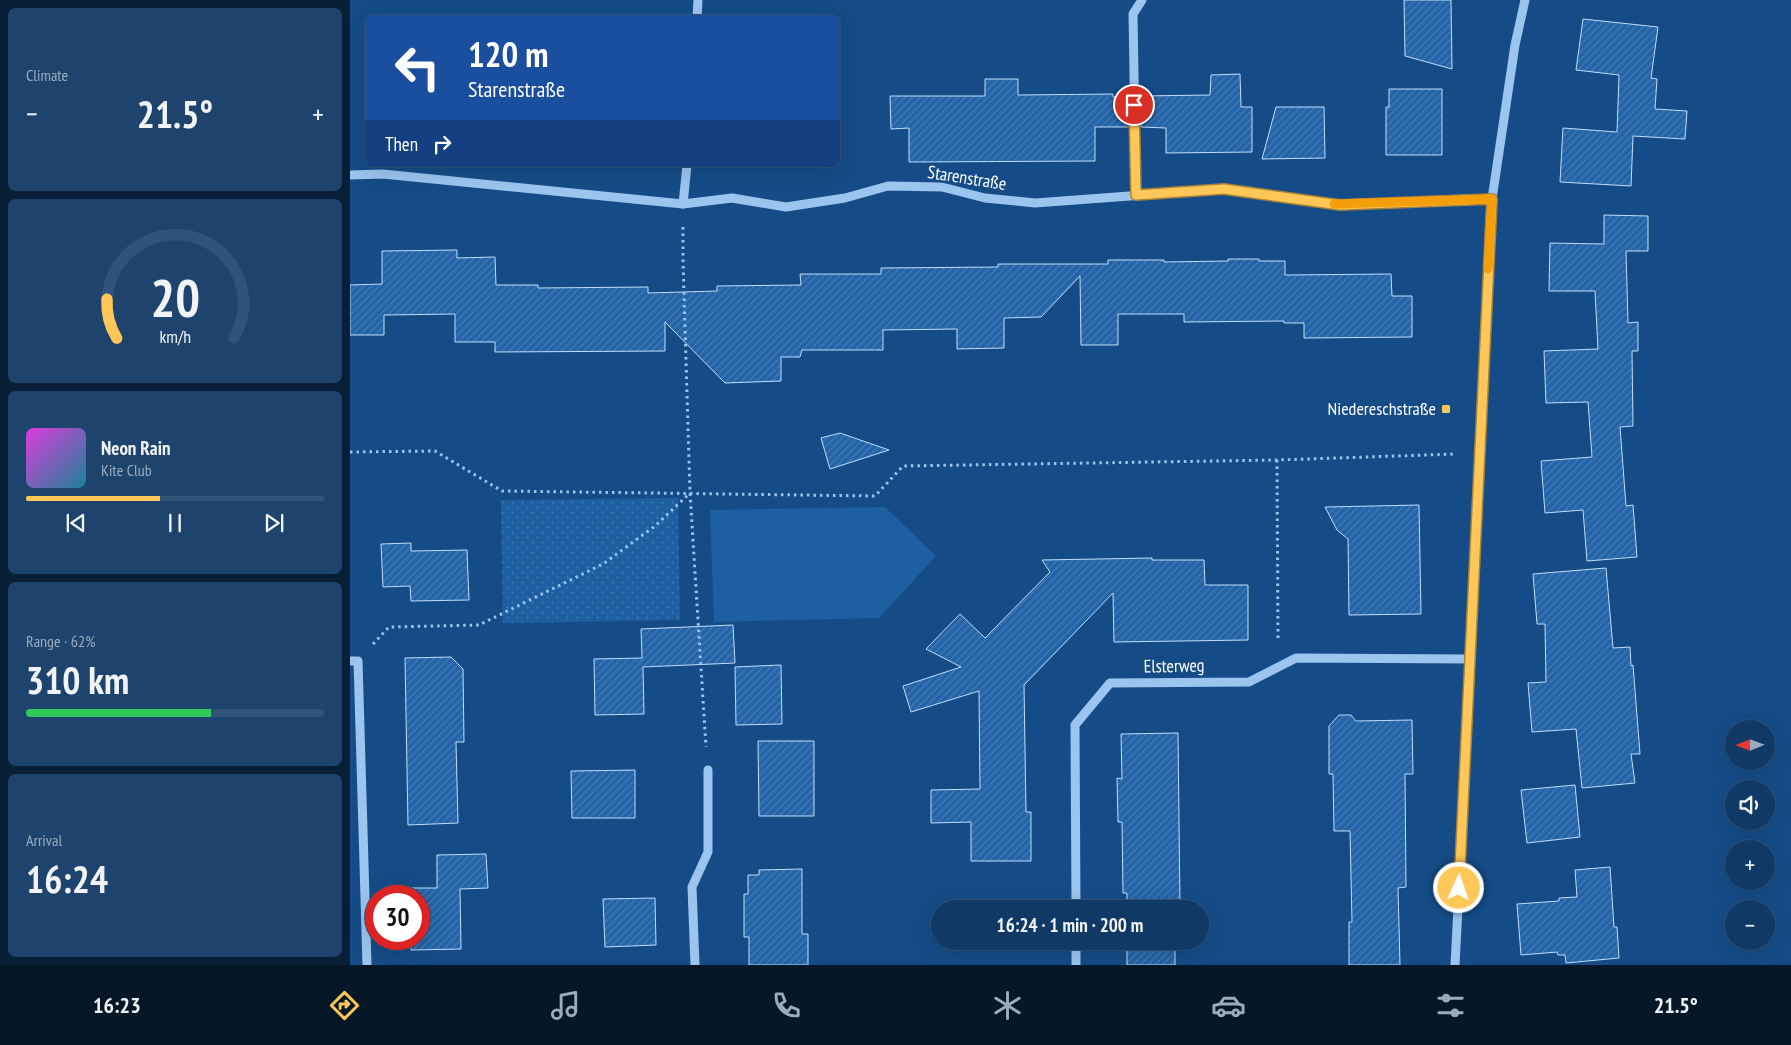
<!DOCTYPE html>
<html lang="en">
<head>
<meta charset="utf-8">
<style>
  :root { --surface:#103965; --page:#1e446e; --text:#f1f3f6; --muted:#9cacbf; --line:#305379; --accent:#ffc758 }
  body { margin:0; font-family:"PT Sans Narrow",sans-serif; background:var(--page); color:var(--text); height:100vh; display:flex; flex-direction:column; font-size:19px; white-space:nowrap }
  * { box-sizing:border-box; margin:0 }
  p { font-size:16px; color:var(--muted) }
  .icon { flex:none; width:28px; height:28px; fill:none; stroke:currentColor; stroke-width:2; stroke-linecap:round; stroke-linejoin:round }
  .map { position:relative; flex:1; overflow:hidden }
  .drawer { display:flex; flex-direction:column; gap:8px; padding:8px; background:#091f38; width:350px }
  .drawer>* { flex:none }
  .guide { position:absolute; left:15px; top:15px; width:475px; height:152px; border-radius:8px; box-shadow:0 5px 20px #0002,0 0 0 1px var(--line); background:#1a4fa0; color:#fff; overflow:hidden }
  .needle { width:32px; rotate:269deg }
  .fabs { position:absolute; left:1375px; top:720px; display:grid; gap:10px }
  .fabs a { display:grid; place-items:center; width:50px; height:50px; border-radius:50%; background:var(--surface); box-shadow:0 5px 20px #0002,0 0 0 1px var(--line); font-size:25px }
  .speed { position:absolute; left:15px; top:885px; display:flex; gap:10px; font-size:25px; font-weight:700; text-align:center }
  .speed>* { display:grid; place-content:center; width:65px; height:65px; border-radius:50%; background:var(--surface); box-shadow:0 5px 20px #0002,0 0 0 1px var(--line); line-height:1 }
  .speed .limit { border:8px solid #d22; background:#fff; color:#111 }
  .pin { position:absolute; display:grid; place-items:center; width:42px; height:42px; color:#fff; margin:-21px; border:2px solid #fff; border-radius:50%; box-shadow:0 1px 5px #0007 }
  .me { position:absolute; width:55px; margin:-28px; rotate:3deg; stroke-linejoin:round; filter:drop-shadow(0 0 4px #0008) }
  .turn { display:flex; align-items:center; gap:18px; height:105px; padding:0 20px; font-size:22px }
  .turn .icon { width:65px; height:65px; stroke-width:2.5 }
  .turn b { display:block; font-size:35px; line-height:42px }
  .then { display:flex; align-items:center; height:48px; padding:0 20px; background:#0003; gap:10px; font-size:19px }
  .big { font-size:38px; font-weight:600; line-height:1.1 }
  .drawer .widget { flex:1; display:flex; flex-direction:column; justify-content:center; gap:8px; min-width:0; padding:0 18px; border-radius:8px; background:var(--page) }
  .drawer .dial { align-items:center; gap:0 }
  .dial svg { height:130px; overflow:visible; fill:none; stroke:var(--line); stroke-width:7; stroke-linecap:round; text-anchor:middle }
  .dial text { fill:var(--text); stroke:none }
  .song { display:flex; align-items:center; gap:15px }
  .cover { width:60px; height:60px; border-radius:8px; background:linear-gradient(135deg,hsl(300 70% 55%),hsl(190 70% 35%)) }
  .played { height:5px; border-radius:2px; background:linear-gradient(90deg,var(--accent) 45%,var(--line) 45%) }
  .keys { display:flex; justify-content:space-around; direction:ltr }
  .heat { display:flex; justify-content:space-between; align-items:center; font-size:28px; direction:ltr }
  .charge { height:8px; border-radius:4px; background:linear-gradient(90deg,#34c759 62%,var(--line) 0) }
  .trip { position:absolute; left:581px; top:900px; width:278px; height:50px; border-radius:25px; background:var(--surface); box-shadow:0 5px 20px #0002,0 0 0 1px var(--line); font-weight:600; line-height:50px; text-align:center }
  .menu { display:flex; height:80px; justify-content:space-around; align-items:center; background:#061728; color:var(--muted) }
  .menu .icon { width:35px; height:35px }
  .menu .active { color:var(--accent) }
  .menu b { font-size:22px; color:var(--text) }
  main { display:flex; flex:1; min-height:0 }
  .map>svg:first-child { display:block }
  .grass { fill:#1d5fa1 }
  .park { fill:url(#park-dots) }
  .building { fill:url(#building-hatch); stroke:#c1defb }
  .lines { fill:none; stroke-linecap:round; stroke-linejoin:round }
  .path { stroke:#9bc4ef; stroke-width:3; stroke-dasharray:2.5 4; stroke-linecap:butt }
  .minor { stroke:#9bc4ef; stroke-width:9 }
  .route-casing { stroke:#a68139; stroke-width:12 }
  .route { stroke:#ffc758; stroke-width:9 }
  .slow { stroke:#f59e0b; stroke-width:9 }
  .poi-dot { fill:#ffc758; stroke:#154c87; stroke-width:2 }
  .labels { text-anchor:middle; stroke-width:5; stroke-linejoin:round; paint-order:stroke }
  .street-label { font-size:18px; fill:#fff; stroke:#154c87 }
  .poi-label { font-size:18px; fill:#fff; stroke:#154c87; text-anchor:end }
</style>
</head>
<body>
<main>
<section class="drawer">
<div class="widget"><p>Climate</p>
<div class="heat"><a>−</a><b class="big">21.5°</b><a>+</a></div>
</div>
<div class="widget dial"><svg viewBox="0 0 100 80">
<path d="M14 69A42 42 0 1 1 86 69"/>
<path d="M14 69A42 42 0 0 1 8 45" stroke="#ffc758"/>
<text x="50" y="56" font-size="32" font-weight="700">20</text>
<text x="50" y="72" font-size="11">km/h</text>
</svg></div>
<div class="widget">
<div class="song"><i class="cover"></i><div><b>Neon Rain</b><p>Kite Club</p></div></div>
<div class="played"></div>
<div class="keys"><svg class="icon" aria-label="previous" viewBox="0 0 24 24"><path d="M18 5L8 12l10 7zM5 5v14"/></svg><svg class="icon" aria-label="pause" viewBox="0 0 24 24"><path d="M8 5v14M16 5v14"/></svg><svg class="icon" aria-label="next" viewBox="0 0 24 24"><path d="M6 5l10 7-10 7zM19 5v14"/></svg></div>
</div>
<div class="widget"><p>Range · 62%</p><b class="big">310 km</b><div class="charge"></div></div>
<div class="widget"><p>Arrival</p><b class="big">16:24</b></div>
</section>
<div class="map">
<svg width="1441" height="965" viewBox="0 0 1441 965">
  <defs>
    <pattern id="park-dots" width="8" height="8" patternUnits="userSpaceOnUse" patternTransform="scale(1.25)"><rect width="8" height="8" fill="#1d5fa1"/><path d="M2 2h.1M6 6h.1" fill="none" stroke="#3f77af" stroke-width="1.8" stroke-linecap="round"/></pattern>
    <pattern id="building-hatch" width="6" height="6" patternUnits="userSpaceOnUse" patternTransform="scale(1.25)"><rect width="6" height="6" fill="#2363a7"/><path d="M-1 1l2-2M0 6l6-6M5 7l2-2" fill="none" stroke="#447ab4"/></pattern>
  </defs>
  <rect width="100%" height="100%" fill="#154c87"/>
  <polygon class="grass" points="535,507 586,556 529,618 364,622 360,510"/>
  <polygon class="park" points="328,498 330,620 153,623 151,500"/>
  <g class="building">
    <polygon points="1054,0 1101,0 1102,69 1055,56"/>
    <polygon points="1233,19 1308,27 1301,78 1307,79 1305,109 1337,111 1335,139 1283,136 1281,186 1210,182 1213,128 1267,132 1269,75 1226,70"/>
    <polygon points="890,74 891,107 902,107 902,152 816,153 816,128 791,127 791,96 860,95 861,75"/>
    <polygon points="635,79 668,79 668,95 763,94 763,97 778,97 779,127 745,127 745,161 559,162 559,128 541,129 540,96 635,96"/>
    <polygon points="1039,89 1092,89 1092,155 1036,155 1036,107 1039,107"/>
    <polygon points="926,107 974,107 975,158 912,159"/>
    <polygon points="1254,215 1298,216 1298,251 1276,251 1278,323 1288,322 1288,351 1282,351 1283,426 1270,427 1276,506 1283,505 1287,557 1237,561 1233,510 1195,513 1191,461 1242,457 1238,402 1196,403 1194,351 1248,349 1245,291 1199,291 1200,243 1254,244"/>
    <polygon points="107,250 107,258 145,257 146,285 188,285 188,288 298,287 298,293 367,291 367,286 451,285 450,274 531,274 531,268 648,267 648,264 758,264 758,260 814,260 814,262 878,261 878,259 909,259 909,261 935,261 935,275 1041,274 1042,296 1062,296 1062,337 954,338 954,323 934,323 934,321 834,322 834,314 768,314 768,345 731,345 730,276 691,317 654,318 654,348 607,349 607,329 533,330 533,350 452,350 450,357 431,357 431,381 375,383 315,322 315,351 145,352 145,342 105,342 105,314 34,315 34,335 0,335 0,285 32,284 32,251"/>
    <polygon points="490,433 539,450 480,469 471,438"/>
    <polygon points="1069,505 1071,614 999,615 998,539 987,530 975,507"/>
    <polygon points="61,543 61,551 117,550 119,600 61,601 60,586 33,587 31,544"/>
    <polygon points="802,558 802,560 854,560 855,585 898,585 898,640 764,642 763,593 674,685 676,812 681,812 681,861 621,861 621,822 581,823 581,790 630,789 629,691 561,712 553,686 611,667 576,649 610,614 635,638 700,572 692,560"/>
    <polygon points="1256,568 1263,648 1280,647 1281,666 1283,665 1290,754 1281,754 1285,783 1232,788 1226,729 1182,732 1178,683 1196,682 1195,624 1187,624 1183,574"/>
    <polygon points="383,625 385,663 293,667 294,714 245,715 244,659 292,658 291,629"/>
    <polygon points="101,657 113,669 114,742 106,742 108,823 58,825 55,658"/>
    <polygon points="431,665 432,724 386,725 385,667"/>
    <polygon points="989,715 1001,715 1006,721 1062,720 1063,774 1055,774 1056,887 1048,888 1050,965 999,965 999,922 1002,922 1000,831 984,831 983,774 979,774 979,726"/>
    <polygon points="828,733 830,909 777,909 777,893 773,893 772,822 768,822 767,778 772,779 771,734"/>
    <polygon points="408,741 464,741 464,816 409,816"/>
    <polygon points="285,770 285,818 222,818 221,771"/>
    <polygon points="1225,785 1230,837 1177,843 1171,790"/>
    <polygon points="136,854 138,888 110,889 111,949 61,950 61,939 69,939 69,896 60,896 60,888 87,888 87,855"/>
    <polygon points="1260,867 1264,927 1267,927 1269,958 1216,963 1215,955 1208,955 1207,952 1171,955 1167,904 1209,901 1209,898 1227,897 1225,870"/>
    <polygon points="452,869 452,934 458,934 458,965 399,965 399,937 394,937 394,894 398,894 398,875 409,875 409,870"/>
    <polygon points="305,898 306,945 255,947 253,899"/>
    <rect x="777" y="941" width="48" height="24"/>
  </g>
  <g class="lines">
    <g class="path">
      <polyline points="333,227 333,260 340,493 356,747"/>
      <polyline points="0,452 85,451 152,491 525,496 553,466 927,460 1106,454"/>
      <polyline points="927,460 928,641"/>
      <polyline points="23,644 39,627 129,625 253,564 305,526 340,493"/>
    </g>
    <g class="minor">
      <polyline points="347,18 348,0"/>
      <polyline points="0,175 33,174 333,204 382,198 436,207 495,198 538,186 592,187 635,198 685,203 874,189 990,205 1142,199"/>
      <polyline points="786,195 783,14 792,0"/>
      <polyline points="333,204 337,165"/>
      <polyline points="0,661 8,661 17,965"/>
      <polyline points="726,909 725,725 760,683 899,682 946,658 1121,659"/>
      <polyline points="726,941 726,965"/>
      <polyline points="345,965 342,887 358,852 358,770"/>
      <polyline points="1105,965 1121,659 1131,411 1142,199 1165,45 1175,0"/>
    </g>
  </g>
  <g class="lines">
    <defs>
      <polyline id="route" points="784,105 786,195 874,189 990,205 1142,199 1109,888"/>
    </defs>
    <use href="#route" class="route-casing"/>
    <use href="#route" class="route"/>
    <polyline class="slow" points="984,204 1142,199 1138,269"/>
  </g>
  <rect class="poi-dot" x="1091" y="404" width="10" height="10" rx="2.5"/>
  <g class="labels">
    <g class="street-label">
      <text transform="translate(617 178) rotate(9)" y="6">Starenstraße</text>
      <text transform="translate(824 666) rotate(-1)" y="6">Elsterweg</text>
    </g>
    <g class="poi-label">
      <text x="1086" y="415">Niedereschstraße</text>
    </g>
  </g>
</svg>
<div class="fabs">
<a><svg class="needle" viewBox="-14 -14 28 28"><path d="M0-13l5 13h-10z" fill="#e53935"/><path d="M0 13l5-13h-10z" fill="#9cacbf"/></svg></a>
<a><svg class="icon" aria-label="sound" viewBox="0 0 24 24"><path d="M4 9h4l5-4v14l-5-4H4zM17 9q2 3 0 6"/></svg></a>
<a>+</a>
<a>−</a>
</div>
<div class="speed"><div class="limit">30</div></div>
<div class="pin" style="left:784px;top:105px;background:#d93025"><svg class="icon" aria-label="arrive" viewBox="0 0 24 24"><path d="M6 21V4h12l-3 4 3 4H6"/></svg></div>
<svg class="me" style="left:1109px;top:888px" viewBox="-20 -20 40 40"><circle r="17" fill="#ffc758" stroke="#fff" stroke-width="3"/><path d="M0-11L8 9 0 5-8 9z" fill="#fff"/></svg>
<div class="trip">16:24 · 1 min · 200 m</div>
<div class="guide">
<div class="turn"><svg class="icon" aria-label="left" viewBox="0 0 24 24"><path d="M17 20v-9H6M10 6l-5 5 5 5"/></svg><div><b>120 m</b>Starenstraße</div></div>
<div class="then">Then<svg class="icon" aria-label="right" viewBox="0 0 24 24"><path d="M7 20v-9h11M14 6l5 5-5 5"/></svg></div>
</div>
</div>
</main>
<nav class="menu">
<b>16:23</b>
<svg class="icon active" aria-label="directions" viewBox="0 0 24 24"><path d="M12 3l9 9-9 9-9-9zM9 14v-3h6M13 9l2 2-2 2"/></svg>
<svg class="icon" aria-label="music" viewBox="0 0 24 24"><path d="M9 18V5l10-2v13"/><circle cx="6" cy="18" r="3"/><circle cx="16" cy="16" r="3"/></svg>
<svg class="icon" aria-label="phone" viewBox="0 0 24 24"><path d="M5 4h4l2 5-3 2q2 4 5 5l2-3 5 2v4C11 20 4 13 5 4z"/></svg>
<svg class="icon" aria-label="climate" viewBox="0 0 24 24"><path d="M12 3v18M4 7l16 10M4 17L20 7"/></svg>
<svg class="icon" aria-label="car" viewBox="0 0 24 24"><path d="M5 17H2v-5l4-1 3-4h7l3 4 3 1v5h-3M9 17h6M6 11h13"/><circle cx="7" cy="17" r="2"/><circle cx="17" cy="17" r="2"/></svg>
<svg class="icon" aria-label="filters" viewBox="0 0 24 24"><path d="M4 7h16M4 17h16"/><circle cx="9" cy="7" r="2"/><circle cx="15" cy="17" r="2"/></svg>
<b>21.5°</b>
</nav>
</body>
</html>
